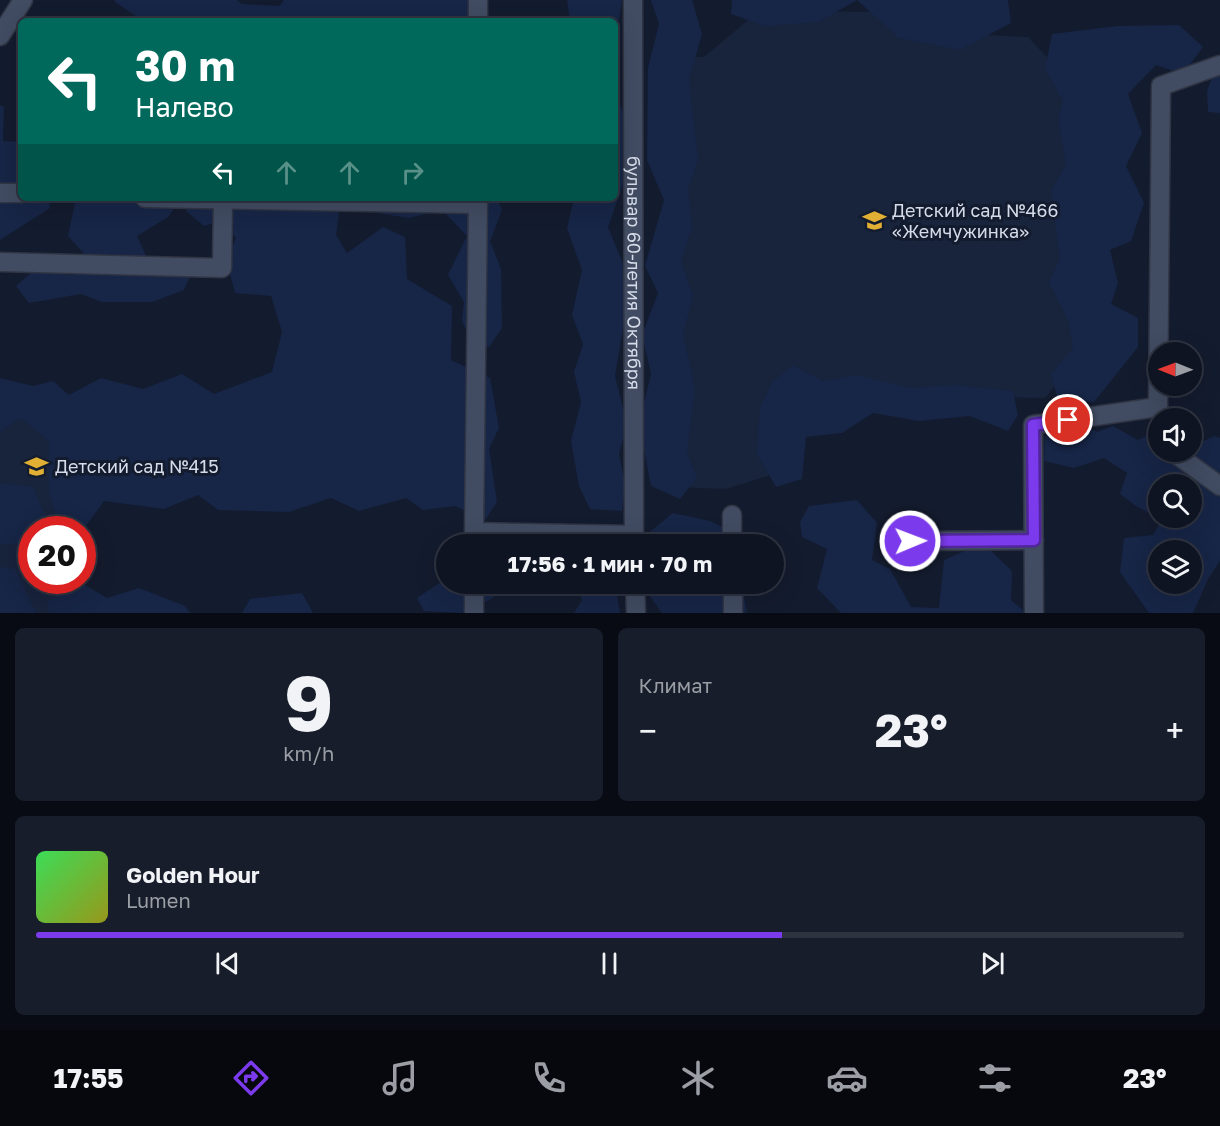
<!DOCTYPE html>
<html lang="ru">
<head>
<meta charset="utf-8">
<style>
  :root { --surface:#0e1422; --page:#171d2a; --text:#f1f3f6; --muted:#9b9ea5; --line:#2e3340; --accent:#7c3aed }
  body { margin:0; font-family:"Golos Text",sans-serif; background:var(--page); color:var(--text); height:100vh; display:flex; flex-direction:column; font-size:22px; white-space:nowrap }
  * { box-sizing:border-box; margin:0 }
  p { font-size:20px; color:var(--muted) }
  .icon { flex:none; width:33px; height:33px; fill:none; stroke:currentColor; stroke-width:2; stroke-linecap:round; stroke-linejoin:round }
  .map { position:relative; height:613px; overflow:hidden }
  .panel { display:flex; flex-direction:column; gap:15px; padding:15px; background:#080b13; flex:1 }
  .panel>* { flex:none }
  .banner { position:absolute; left:18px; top:18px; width:600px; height:183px; border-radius:9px; box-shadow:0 6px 24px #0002,0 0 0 2px var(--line); background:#00695c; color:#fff; overflow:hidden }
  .needle { width:39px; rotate:271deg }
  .fabs { position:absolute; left:1148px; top:342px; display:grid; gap:12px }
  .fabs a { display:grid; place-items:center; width:54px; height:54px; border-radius:50%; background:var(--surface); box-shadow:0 6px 24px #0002,0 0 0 2px var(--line); font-size:30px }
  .speed { position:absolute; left:18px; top:516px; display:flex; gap:12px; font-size:30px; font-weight:700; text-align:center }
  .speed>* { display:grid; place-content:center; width:78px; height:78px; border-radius:50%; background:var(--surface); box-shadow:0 6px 24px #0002,0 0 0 2px var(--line); line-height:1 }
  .speed .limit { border:9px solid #d22; background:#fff; color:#111 }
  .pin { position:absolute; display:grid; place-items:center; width:51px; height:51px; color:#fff; margin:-26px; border:3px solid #fff; border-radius:50%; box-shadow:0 2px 6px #0007 }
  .me { position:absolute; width:66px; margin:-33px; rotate:89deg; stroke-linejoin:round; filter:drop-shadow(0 0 4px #0008) }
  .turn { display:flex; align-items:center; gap:21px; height:126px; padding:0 18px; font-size:27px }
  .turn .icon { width:78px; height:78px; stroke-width:2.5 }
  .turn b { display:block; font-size:42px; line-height:51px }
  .lanes { display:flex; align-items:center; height:57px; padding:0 18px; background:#0003; justify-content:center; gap:30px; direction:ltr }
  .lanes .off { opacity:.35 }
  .big { font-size:45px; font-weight:700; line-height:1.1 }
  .panel .tile { flex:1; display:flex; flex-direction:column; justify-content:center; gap:9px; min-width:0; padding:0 21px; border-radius:9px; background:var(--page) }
  .panel .dial { align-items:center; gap:0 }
  .dial b { font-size:78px; line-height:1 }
  .song { display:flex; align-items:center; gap:18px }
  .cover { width:72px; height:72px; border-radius:9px; background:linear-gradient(135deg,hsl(130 70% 55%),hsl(60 70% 35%)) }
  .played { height:6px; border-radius:3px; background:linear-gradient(90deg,var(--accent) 65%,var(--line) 65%) }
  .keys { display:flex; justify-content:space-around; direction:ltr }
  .heat { display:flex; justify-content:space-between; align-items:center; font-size:33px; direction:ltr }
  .panel .tiles { flex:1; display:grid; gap:15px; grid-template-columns:1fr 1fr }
  .tile:last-child { grid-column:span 2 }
  .trip { position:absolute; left:436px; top:534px; width:348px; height:60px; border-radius:30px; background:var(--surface); box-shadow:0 6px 24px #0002,0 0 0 2px var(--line); font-weight:700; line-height:60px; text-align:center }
  .menu { display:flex; height:96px; justify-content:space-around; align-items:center; background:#06080e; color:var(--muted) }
  .menu .icon { width:42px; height:42px }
  .menu .active { color:var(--accent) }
  .menu b { font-size:27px; color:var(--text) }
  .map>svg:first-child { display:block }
  .built { fill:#18233c }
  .green { fill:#172546; fill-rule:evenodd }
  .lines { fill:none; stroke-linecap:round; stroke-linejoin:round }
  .minor-casing { stroke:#303544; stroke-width:21 }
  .minor { stroke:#414b61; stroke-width:18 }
  .route-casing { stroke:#51269a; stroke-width:15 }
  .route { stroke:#7c3aed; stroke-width:10 }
  .labels { text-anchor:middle; stroke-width:6; stroke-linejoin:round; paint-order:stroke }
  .poi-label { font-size:18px; fill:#d5dbe8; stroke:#131b2e; text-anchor:start }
  .street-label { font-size:18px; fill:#d5dbe8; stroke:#131b2e }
</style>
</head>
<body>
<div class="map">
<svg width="1220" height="613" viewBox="0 0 1220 613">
  <rect width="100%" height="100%" fill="#131b2e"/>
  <g class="built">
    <polygon points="759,11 894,12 901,31 1028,37 1075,87 1080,355 1045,398 781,393 780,472 726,489 669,487 672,57 704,57"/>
    <polygon points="0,405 75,405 74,529 32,530 32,580 73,581 73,607 128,613 0,613"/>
  </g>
  <g class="green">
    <polygon points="115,0 237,0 242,4 279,6 284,0 488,0 488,4 467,21 143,21 115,2"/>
    <polygon points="567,0 622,0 615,43 615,21 570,21"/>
    <polygon points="651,0 692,0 702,34 689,80 698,160 688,189 692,227 681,262 693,296 683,334 695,389 687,454 697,477 680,499 651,486 639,424 651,374 642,335 658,293 645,266 664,200 647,160 648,68 659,24"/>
    <polygon points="732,0 857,0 819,22 765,26 731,14"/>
    <polygon points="857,0 1008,0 1011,23 960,50 899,38"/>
    <polygon points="1179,25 1203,47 1183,74 1156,65 1128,94 1142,133 1126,166 1144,203 1131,241 1110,250 1118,283 1111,304 1138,318 1138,347 1094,402 1058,400 1051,374 1073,348 1069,322 1049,282 1060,258 1051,191 1066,164 1058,118 1063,101 1045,69 1052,34 1117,26"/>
    <polygon points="1220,56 1220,113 1208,112 1207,91"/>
    <polygon points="615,92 623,112 624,181 608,227 624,266 625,316 615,376 627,424 619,454 625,484 622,511 590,509 579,486 571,441 581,402 574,372 583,344 572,315 582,270 567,228 574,198 615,198"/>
    <polygon points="0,105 4,107 3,141 21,142 21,198 49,198 50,208 0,240"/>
    <polygon points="76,198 182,198 168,217 137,236 148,260 191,274 184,290 152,302 102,302 81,294 29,303 16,286 32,272 75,275 86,256 68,236"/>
    <polygon points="194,198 341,198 336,235 347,253 383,227 405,237 407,279 452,306 451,360 490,378 499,428 489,449 497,502 485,520 455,506 423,510 406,498 359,511 331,498 289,512 218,510 198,495 164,509 104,501 83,530 60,529 49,492 49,441 21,418 0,432 0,378 33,386 53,381 69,395 101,378 143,389 182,374 214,394 272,372 282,332 271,296 235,293 227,262 236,238 220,221 204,226 186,211"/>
    <polygon points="377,198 497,198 502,210 490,241 501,269 502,328 489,347 472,343 462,321 464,302 448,275 467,236 442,210 409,218 377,213"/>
    <polygon points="793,365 823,381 857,375 910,388 955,385 1013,391 1018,415 1008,431 970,416 919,421 873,413 842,433 806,437 802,479 776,487 757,454 760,408 772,382"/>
    <path d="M1071,416L1097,432L1113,426L1138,440L1157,431L1158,452H1191V447L1214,436L1220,438V561L1208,579L1193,613H1149L1120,572L1124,538L1153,535L1162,520L1136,506L1120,494L1127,473L1104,458L1074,468L1044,461L1045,436ZM1158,484H1191V518H1158ZM1158,550H1191V584H1158Z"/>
    <polygon points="0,483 33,487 46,518 38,529 32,530 31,540 28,544 0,544"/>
    <polygon points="857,500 877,523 872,560 890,569 911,607 939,608 944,560 983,543 1012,571 1011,600 1026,613 841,613 817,588 827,549 802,537 800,522 809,506"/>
    <polygon points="673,513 710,521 747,539 746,544 646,544 646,535"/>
    <polygon points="0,567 15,569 36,613 0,613"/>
    <polygon points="447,578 447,584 498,584 493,598 462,613 424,611 417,598"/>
    <polygon points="80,582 107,598 139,588 185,606 190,613 49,613 48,601"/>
    <polygon points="576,584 615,584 620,613 574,613 582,600"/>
    <polygon points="644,584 742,584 747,613 662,613 644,588"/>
    <polygon points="302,593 313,613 242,613 250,599"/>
  </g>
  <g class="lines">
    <defs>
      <g id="minor">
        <path id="s1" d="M633,0L634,544"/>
        <polyline points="478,21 478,0"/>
        <polyline points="0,36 23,0"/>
        <polyline points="0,193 21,193"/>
        <polyline points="145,198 478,204"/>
        <polyline points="478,198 474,532 634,535"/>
        <polyline points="0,262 222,268 223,201"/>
        <polyline points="1162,418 1158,407 1161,86 1220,65"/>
        <polyline points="1173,452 1220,486"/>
        <polyline points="732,515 732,544"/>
        <polyline points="910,541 1034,540"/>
        <polyline points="635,584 636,613"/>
        <polyline points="733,584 733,613"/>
        <polyline points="474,613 474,584"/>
        <polyline points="1034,613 1033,425 1158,407"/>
      </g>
    </defs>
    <use href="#minor" class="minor-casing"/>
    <use href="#minor" class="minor"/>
  </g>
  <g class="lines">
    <defs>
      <polyline id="route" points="910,541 1034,540 1033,425 1068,420"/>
    </defs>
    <use href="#route" class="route-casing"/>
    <use href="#route" class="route"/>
  </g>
  <defs>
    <symbol id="school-bare" viewBox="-9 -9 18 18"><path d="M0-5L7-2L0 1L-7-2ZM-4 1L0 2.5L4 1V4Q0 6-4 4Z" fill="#e1af34" stroke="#131b2e" stroke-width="2.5" paint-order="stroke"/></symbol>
  </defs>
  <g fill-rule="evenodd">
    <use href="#school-bare" x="858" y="204" width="33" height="33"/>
    <use href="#school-bare" x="20" y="450" width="33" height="33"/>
  </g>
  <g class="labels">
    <g class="poi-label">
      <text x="892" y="217">Детский сад №466<tspan x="892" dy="21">«Жемчужинка»</tspan></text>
      <text x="55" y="473">Детский сад №415</text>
    </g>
    <g class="street-label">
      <text dy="6" stroke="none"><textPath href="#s1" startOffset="273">бульвар 60-летия Октября</textPath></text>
    </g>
  </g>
</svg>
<div class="fabs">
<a><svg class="needle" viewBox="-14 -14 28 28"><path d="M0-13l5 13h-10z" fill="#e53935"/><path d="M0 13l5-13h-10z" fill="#9b9ea5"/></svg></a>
<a><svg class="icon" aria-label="sound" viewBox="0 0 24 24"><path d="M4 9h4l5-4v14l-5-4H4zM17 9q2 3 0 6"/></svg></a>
<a><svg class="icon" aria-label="search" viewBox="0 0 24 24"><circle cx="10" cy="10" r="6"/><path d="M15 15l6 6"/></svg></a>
<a><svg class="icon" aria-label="layers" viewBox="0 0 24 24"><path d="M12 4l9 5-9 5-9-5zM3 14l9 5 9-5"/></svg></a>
</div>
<div class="speed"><div class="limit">20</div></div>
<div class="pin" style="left:1068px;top:420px;background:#d93025"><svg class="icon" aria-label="arrive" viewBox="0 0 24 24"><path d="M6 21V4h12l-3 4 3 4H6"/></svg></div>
<svg class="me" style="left:910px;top:541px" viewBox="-20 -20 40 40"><circle r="17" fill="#7c3aed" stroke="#fff" stroke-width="3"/><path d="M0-11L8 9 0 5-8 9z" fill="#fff"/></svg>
<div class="trip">17:56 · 1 мин · 70 m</div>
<div class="banner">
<div class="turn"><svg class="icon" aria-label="left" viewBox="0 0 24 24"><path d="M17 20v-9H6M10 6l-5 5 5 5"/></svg><div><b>30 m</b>Налево</div></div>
<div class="lanes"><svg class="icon" aria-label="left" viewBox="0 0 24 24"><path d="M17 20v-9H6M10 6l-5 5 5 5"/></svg><svg class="icon off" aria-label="ahead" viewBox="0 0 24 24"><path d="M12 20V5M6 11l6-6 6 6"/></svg><svg class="icon off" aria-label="ahead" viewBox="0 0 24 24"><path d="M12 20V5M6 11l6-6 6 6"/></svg><svg class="icon off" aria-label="right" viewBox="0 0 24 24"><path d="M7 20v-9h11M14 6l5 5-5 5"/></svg></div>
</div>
</div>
<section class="panel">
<div class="tiles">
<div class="tile dial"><b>9</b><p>km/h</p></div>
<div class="tile"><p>Климат</p>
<div class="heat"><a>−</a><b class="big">23°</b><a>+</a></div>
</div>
<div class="tile">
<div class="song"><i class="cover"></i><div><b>Golden Hour</b><p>Lumen</p></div></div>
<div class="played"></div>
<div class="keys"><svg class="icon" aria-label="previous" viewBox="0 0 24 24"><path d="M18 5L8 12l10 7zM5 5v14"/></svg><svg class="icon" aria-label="pause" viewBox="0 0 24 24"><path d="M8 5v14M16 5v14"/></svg><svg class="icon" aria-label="next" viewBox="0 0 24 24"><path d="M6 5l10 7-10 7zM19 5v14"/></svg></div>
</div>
</div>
</section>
<nav class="menu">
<b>17:55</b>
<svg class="icon active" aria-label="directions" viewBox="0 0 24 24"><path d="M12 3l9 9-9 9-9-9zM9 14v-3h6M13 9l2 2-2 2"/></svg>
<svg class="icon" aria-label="music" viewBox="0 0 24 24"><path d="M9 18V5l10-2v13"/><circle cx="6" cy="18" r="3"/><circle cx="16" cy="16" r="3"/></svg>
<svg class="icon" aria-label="phone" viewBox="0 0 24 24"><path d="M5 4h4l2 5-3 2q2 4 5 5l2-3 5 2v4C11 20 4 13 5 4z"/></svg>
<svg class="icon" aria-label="climate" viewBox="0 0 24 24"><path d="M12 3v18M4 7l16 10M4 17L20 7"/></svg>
<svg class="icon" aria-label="car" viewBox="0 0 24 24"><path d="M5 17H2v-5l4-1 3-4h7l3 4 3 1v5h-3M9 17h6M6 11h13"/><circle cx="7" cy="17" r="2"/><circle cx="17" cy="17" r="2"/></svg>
<svg class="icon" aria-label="filters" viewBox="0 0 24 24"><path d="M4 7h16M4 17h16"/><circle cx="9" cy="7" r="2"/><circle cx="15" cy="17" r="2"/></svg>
<b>23°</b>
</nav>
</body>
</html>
